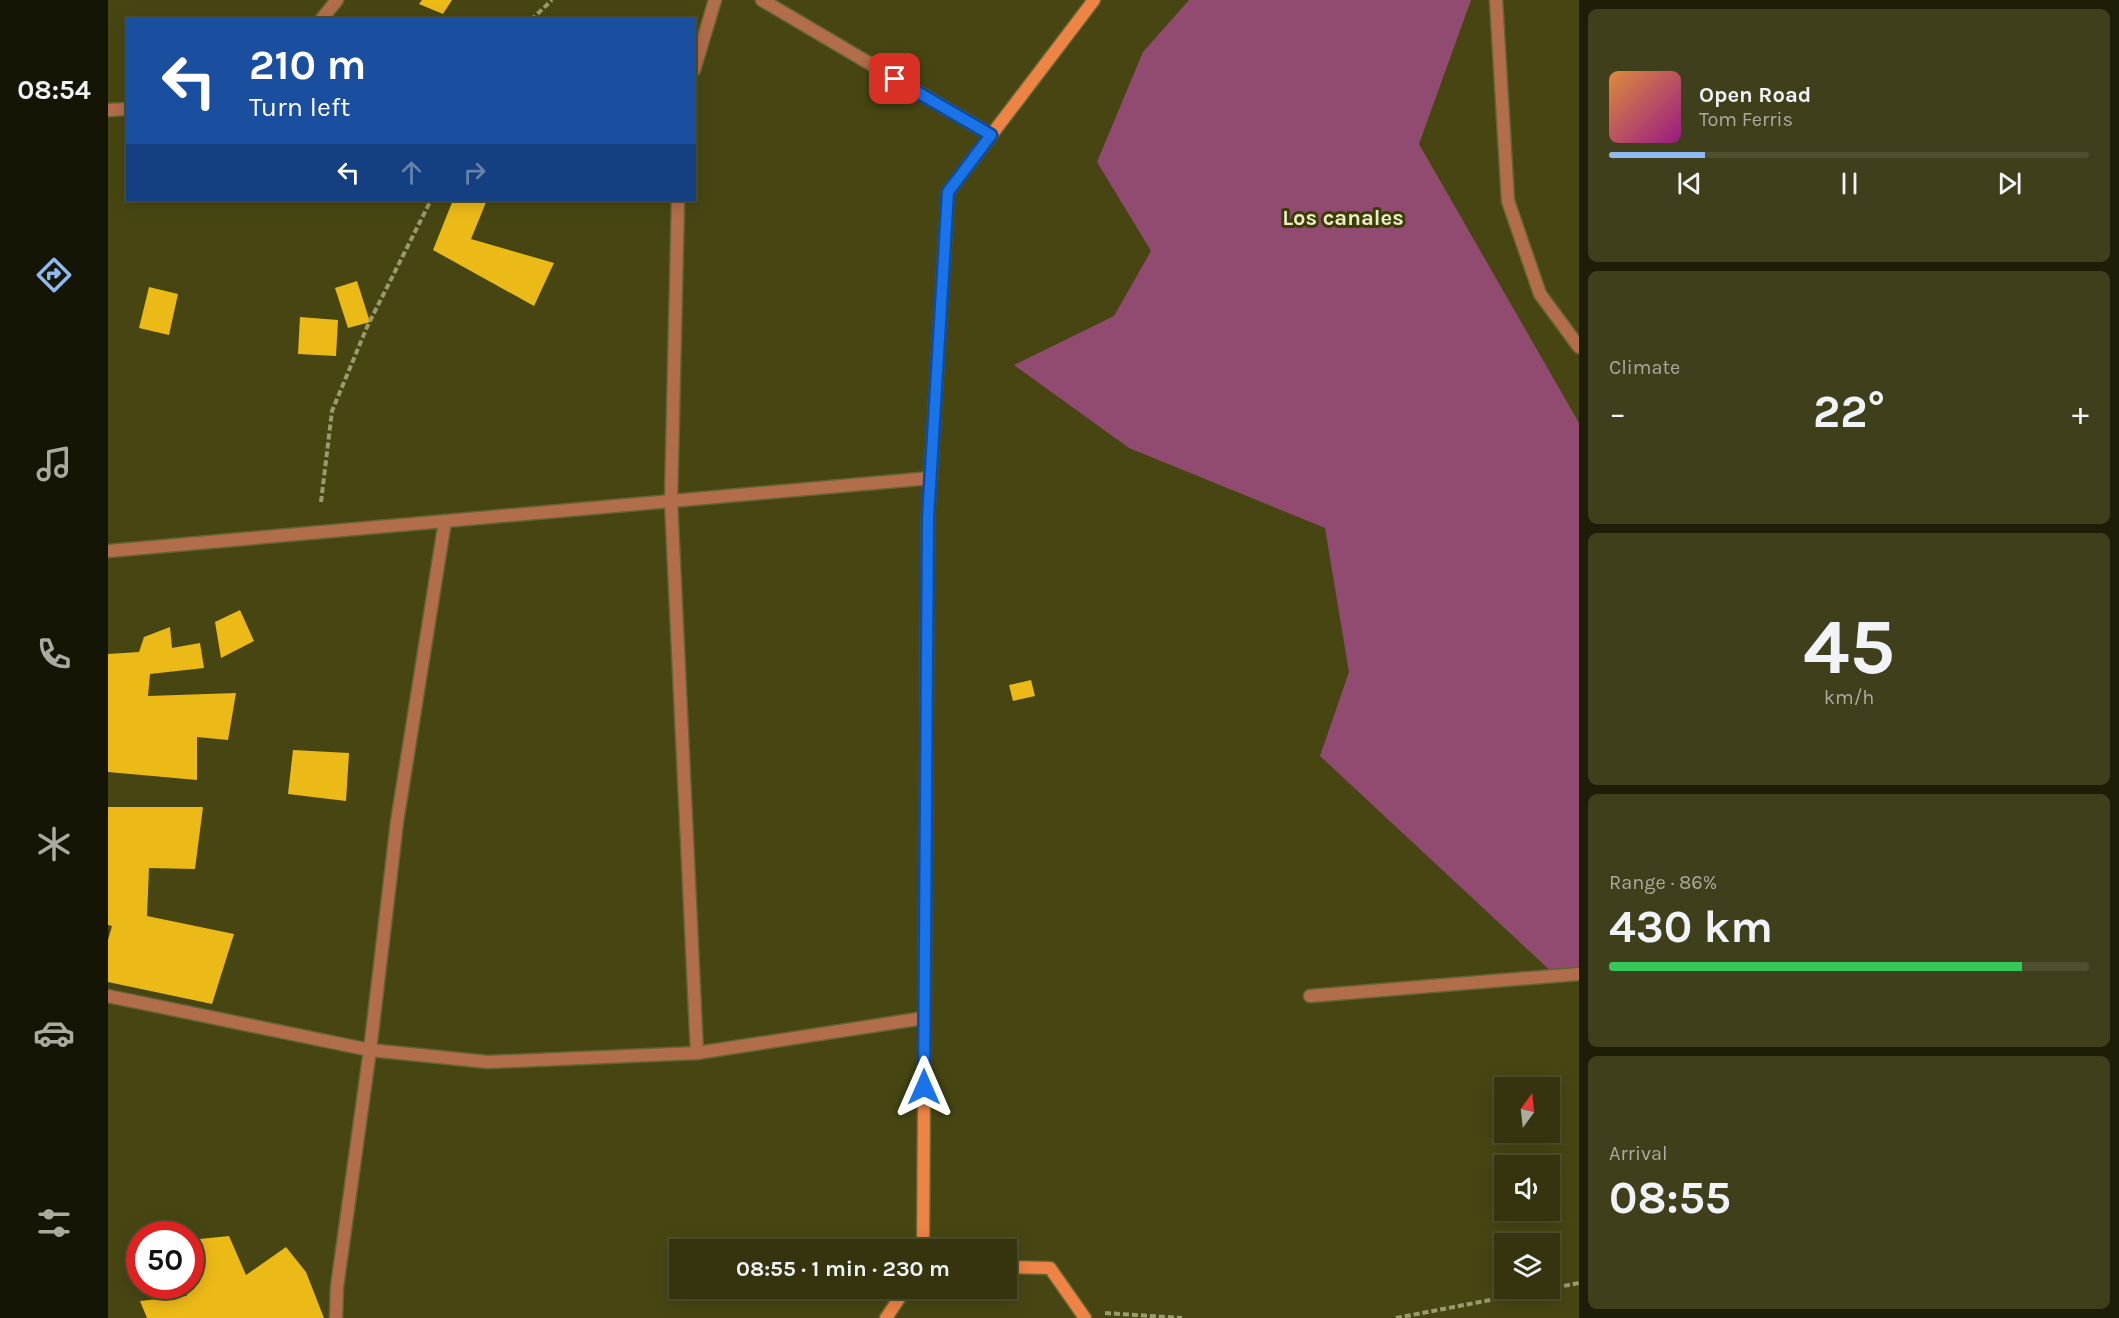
<!DOCTYPE html>
<html lang="en">
<head>
<meta charset="utf-8">
<style>
  :root { --surface:#35340e; --page:#403f1c; --text:#f1f3f6; --muted:#aaaa9e; --line:#4f4f2e; --accent:#90b9f0 }
  body { margin:0; font-family:Karla,sans-serif; background:var(--page); color:var(--text); height:100vh; display:flex; flex-direction:column; font-size:22px; white-space:nowrap }
  * { box-sizing:border-box; margin:0 }
  p { font-size:20px; color:var(--muted) }
  .icon { flex:none; width:33px; height:33px; fill:none; stroke:currentColor; stroke-width:2; stroke-linecap:round; stroke-linejoin:round }
  .map { position:relative; flex:1; overflow:hidden }
  .drawer { display:flex; flex-direction:column; gap:9px; padding:9px; background:#1d1d08; width:540px }
  .drawer>* { flex:none }
  .hud { position:absolute; left:18px; top:18px; width:570px; height:183px; border-radius:0px; box-shadow:0 3px 15px #0003,0 0 0 2px var(--line); background:#1a4fa0; color:#fff; overflow:hidden }
  .needle { width:39px; rotate:15deg }
  .buttons { position:absolute; left:1386px; top:1077px; display:grid; gap:12px }
  .buttons a { display:grid; place-items:center; width:66px; height:66px; border-radius:0px; background:var(--surface); box-shadow:0 3px 15px #0003,0 0 0 2px var(--line); font-size:30px }
  .speed { position:absolute; left:18px; top:1221px; display:flex; gap:12px; font-size:30px; font-weight:700; text-align:center }
  .speed>* { display:grid; place-content:center; width:78px; height:78px; border-radius:50%; background:var(--surface); box-shadow:0 3px 15px #0003,0 0 0 2px var(--line); line-height:1 }
  .speed .limit { border:9px solid #d22; background:#fff; color:#111 }
  .pin { position:absolute; display:grid; place-items:center; width:51px; height:51px; color:#fff; margin:-26px; border-radius:12px; box-shadow:0 3px 9px #0006 }
  .me { position:absolute; width:66px; margin:-33px; rotate:0deg; stroke-linejoin:round; filter:drop-shadow(0 0 4px #0008) }
  .turn { display:flex; align-items:center; gap:21px; height:126px; padding:0 24px; font-size:27px }
  .turn .icon { width:78px; height:78px; stroke-width:2.5 }
  .turn b { display:block; font-size:42px; line-height:51px }
  .lanes { display:flex; align-items:center; height:57px; padding:0 24px; background:#0003; justify-content:center; gap:30px; direction:ltr }
  .lanes .off { opacity:.35 }
  .big { font-size:45px; font-weight:700; line-height:1.1 }
  .drawer .card { flex:1; display:flex; flex-direction:column; justify-content:center; gap:9px; min-width:0; padding:0 21px; border-radius:9px; background:var(--page) }
  .drawer .dial { align-items:center; gap:0 }
  .dial b { font-size:78px; line-height:1 }
  .song { display:flex; align-items:center; gap:18px }
  .cover { width:72px; height:72px; border-radius:9px; background:linear-gradient(135deg,hsl(30 70% 55%),hsl(310 70% 35%)) }
  .played { height:6px; border-radius:3px; background:linear-gradient(90deg,var(--accent) 20%,var(--line) 20%) }
  .keys { display:flex; justify-content:space-around; direction:ltr }
  .heat { display:flex; justify-content:space-between; align-items:center; font-size:33px; direction:ltr }
  .charge { height:9px; border-radius:4px; background:linear-gradient(90deg,#34c759 86%,var(--line) 0) }
  .trip { position:absolute; left:561px; top:1239px; width:348px; height:60px; border-radius:0px; background:var(--surface); box-shadow:0 3px 15px #0003,0 0 0 2px var(--line); font-weight:700; line-height:60px; text-align:center }
  main { display:flex; flex:1; min-height:0 }
  .menu { display:flex; flex-direction:column; width:108px; justify-content:space-around; align-items:center; background:#151506; color:var(--muted) }
  .menu .icon { width:42px; height:42px }
  .menu .selected { color:var(--accent) }
  .menu b { font-size:27px; color:var(--text) }
  .map>svg:first-child { display:block }
  .green { fill:#914b70 }
  .building { fill:#ecba17 }
  .lines { fill:none; stroke-linecap:round; stroke-linejoin:round }
  .street-casing { stroke:#656434; stroke-width:15 }
  .secondary-casing { stroke:#656434; stroke-width:15 }
  .path { stroke:#9a9a6f; stroke-width:4; stroke-dasharray:6 3; stroke-linecap:butt }
  .street { stroke:#b26e4a; stroke-width:12 }
  .secondary { stroke:#ed8345; stroke-width:12 }
  .route-casing { stroke:#114b97; stroke-width:15 }
  .route { stroke:#1a73e8; stroke-width:10 }
  .labels { text-anchor:middle; stroke-width:6; stroke-linejoin:round; paint-order:stroke }
  .neighbourhood-label { font-size:22px; font-weight:bold; fill:#ebecca; stroke:#3c3c05 }
</style>
</head>
<body>
<main>
<nav class="menu">
<b>08:54</b>
<svg class="icon selected" aria-label="directions" viewBox="0 0 24 24"><path d="M12 3l9 9-9 9-9-9zM9 14v-3h6M13 9l2 2-2 2"/></svg>
<svg class="icon" aria-label="music" viewBox="0 0 24 24"><path d="M9 18V5l10-2v13"/><circle cx="6" cy="18" r="3"/><circle cx="16" cy="16" r="3"/></svg>
<svg class="icon" aria-label="phone" viewBox="0 0 24 24"><path d="M5 4h4l2 5-3 2q2 4 5 5l2-3 5 2v4C11 20 4 13 5 4z"/></svg>
<svg class="icon" aria-label="climate" viewBox="0 0 24 24"><path d="M12 3v18M4 7l16 10M4 17L20 7"/></svg>
<svg class="icon" aria-label="car" viewBox="0 0 24 24"><path d="M5 17H2v-5l4-1 3-4h7l3 4 3 1v5h-3M9 17h6M6 11h13"/><circle cx="7" cy="17" r="2"/><circle cx="17" cy="17" r="2"/></svg>
<svg class="icon" aria-label="filters" viewBox="0 0 24 24"><path d="M4 7h16M4 17h16"/><circle cx="9" cy="7" r="2"/><circle cx="15" cy="17" r="2"/></svg>
</nav>
<div class="map">
<svg width="1471" height="1318" viewBox="0 0 1471 1318">
  <rect width="100%" height="100%" fill="#474613"/>
  <polygon class="green" points="1081,0 1363,0 1311,144 1471,423 1471,981 1448,976 1212,756 1241,672 1217,528 1021,448 906,365 1006,316 1043,251 989,162 1035,52"/>
  <g class="building">
    <polygon points="314,0 344,0 335,14 311,4"/>
    <polygon points="345,200 379,200 363,239 446,263 426,306 325,250"/>
    <polygon points="249,281 262,322 240,328 227,288"/>
    <polygon points="41,287 70,294 61,335 31,328"/>
    <polygon points="192,317 230,320 228,356 190,354"/>
    <polygon points="132,610 146,641 113,658 107,622"/>
    <polygon points="62,627 64,648 92,643 96,668 42,674 40,696 128,693 120,740 89,737 89,780 0,772 0,654 31,652 36,637"/>
    <polygon points="923,680 927,696 905,701 901,685"/>
    <polygon points="185,750 241,753 238,801 180,794"/>
    <polygon points="0,807 95,807 87,869 41,868 39,916 126,934 104,1004 0,982 0,940 4,926 0,925"/>
    <polygon points="121,1236 138,1275 178,1247 198,1272 216,1318 39,1318 32,1301 79,1296 75,1286 82,1286 82,1240"/>
  </g>
  <g class="lines">
    <defs>
      <g id="street">
        <polyline points="654,0 883,135"/>
        <polyline points="1388,0 1400,201 1432,294 1471,347"/>
        <polyline points="213,20 229,0"/>
        <polyline points="586,70 607,0"/>
        <polyline points="0,110 20,109"/>
        <polyline points="570,200 563,501 589,1053"/>
        <polyline points="0,551 823,478"/>
        <polyline points="0,996 262,1050 380,1062 589,1053 816,1018"/>
        <polyline points="1202,996 1471,974"/>
        <polyline points="228,1318 229,1287 262,1050 289,822 337,521"/>
      </g>
      <g id="secondary">
        <polyline points="815,1250 820,518 840,192 986,0"/>
        <polyline points="898,1267 942,1268 977,1318"/>
        <polyline points="778,1318 798,1288"/>
      </g>
    </defs>
    <use href="#street" class="street-casing"/>
    <use href="#secondary" class="secondary-casing"/>
    <g class="path">
      <polyline points="423,20 444,0"/>
      <polyline points="213,502 224,411 259,327 323,200"/>
      <polyline points="997,1313 1074,1318"/>
      <polyline points="1288,1318 1471,1283"/>
    </g>
    <use href="#street" class="street"/>
    <use href="#secondary" class="secondary"/>
  </g>
  <g class="lines">
    <defs>
      <polyline id="route" points="787,79 883,135 840,192 820,518 816,1087"/>
    </defs>
    <use href="#route" class="route-casing"/>
    <use href="#route" class="route"/>
  </g>
  <g class="labels">
    <g class="neighbourhood-label">
      <text x="1235" y="225">Los canales</text>
    </g>
  </g>
</svg>
<div class="buttons">
<a><svg class="needle" viewBox="-14 -14 28 28"><path d="M0-13l5 13h-10z" fill="#e53935"/><path d="M0 13l5-13h-10z" fill="#aaaa9e"/></svg></a>
<a><svg class="icon" aria-label="sound" viewBox="0 0 24 24"><path d="M4 9h4l5-4v14l-5-4H4zM17 9q2 3 0 6"/></svg></a>
<a><svg class="icon" aria-label="layers" viewBox="0 0 24 24"><path d="M12 4l9 5-9 5-9-5zM3 14l9 5 9-5"/></svg></a>
</div>
<div class="speed"><div class="limit">50</div></div>
<div class="pin" style="left:787px;top:79px;background:#d93025"><svg class="icon" aria-label="arrive" viewBox="0 0 24 24"><path d="M6 21V4h12l-3 4 3 4H6"/></svg></div>
<svg class="me" style="left:816px;top:1087px" viewBox="-20 -20 40 40"><path d="M0-17L14 15 0 8-14 15z" fill="#1a73e8" stroke="#fff" stroke-width="4"/></svg>
<div class="trip">08:55 · 1 min · 230 m</div>
<div class="hud">
<div class="turn"><svg class="icon" aria-label="left" viewBox="0 0 24 24"><path d="M17 20v-9H6M10 6l-5 5 5 5"/></svg><div><b>210 m</b>Turn left</div></div>
<div class="lanes"><svg class="icon" aria-label="left" viewBox="0 0 24 24"><path d="M17 20v-9H6M10 6l-5 5 5 5"/></svg><svg class="icon off" aria-label="ahead" viewBox="0 0 24 24"><path d="M12 20V5M6 11l6-6 6 6"/></svg><svg class="icon off" aria-label="right" viewBox="0 0 24 24"><path d="M7 20v-9h11M14 6l5 5-5 5"/></svg></div>
</div>
</div>
<section class="drawer">
<div class="card">
<div class="song"><i class="cover"></i><div><b>Open Road</b><p>Tom Ferris</p></div></div>
<div class="played"></div>
<div class="keys"><svg class="icon" aria-label="previous" viewBox="0 0 24 24"><path d="M18 5L8 12l10 7zM5 5v14"/></svg><svg class="icon" aria-label="pause" viewBox="0 0 24 24"><path d="M8 5v14M16 5v14"/></svg><svg class="icon" aria-label="next" viewBox="0 0 24 24"><path d="M6 5l10 7-10 7zM19 5v14"/></svg></div>
</div>
<div class="card"><p>Climate</p>
<div class="heat"><a>−</a><b class="big">22°</b><a>+</a></div>
</div>
<div class="card dial"><b>45</b><p>km/h</p></div>
<div class="card"><p>Range · 86%</p><b class="big">430 km</b><div class="charge"></div></div>
<div class="card"><p>Arrival</p><b class="big">08:55</b></div>
</section>
</main>
</body>
</html>
